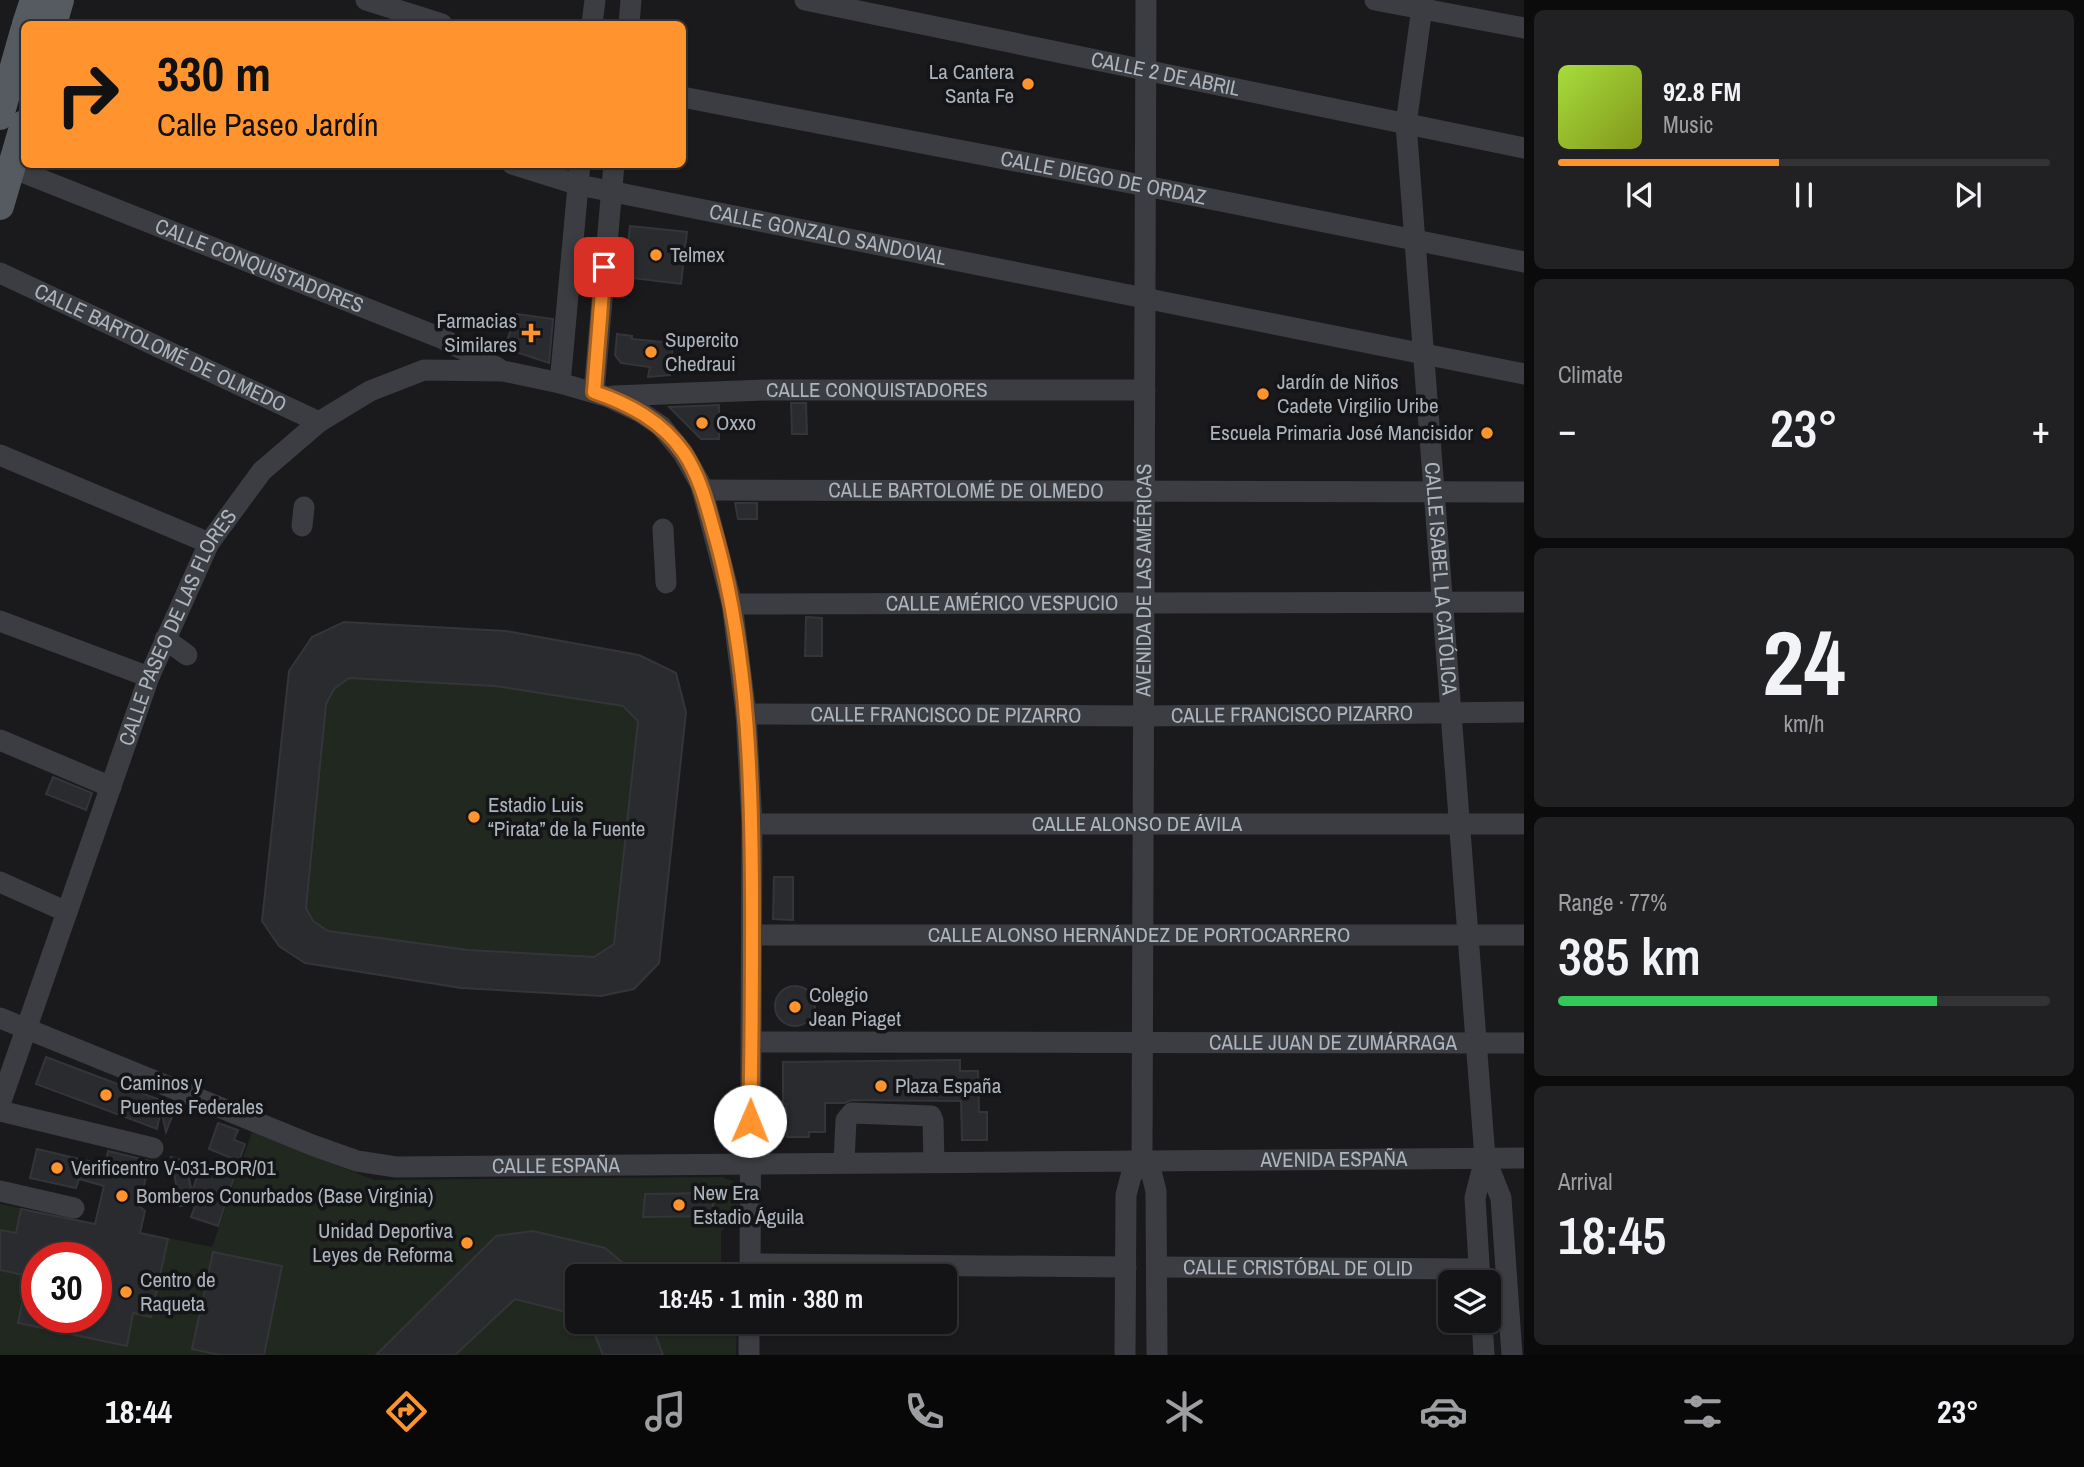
<!DOCTYPE html>
<html lang="en">
<head>
<meta charset="utf-8">
<style>
  :root { --surface:#141416; --page:#212123; --text:#f1f3f6; --muted:#9d9ea1; --line:#333335; --accent:#ff942f }
  body { margin:0; font-family:"Archivo Narrow",sans-serif; background:var(--page); color:var(--text); height:100vh; display:flex; flex-direction:column; font-size:26px; white-space:nowrap }
  * { box-sizing:border-box; margin:0 }
  p { font-size:23px; color:var(--muted) }
  .icon { flex:none; width:38px; height:38px; fill:none; stroke:currentColor; stroke-width:2; stroke-linecap:round; stroke-linejoin:round }
  .map { position:relative; flex:1; overflow:hidden }
  .side { display:flex; flex-direction:column; gap:10px; padding:10px; background:#0b0b0c; width:560px }
  .side>* { flex:none }
  .top-card { position:absolute; left:21px; top:21px; width:665px; height:147px; border-radius:10px; box-shadow:0 2px 5px #0004,0 0 0 2px var(--line); background:#ff942f; color:#111; overflow:hidden }
  .controls { position:absolute; left:1438px; top:1270px; display:grid; gap:14px }
  .controls a { display:grid; place-items:center; width:63px; height:63px; border-radius:10px; background:var(--surface); box-shadow:0 2px 5px #0004,0 0 0 2px var(--line); font-size:35px }
  .speed { position:absolute; left:21px; top:1242px; display:flex; gap:14px; font-size:35px; font-weight:700; text-align:center }
  .speed>* { display:grid; place-content:center; width:91px; height:91px; border-radius:50%; background:var(--surface); box-shadow:0 2px 5px #0004,0 0 0 2px var(--line); line-height:1 }
  .speed .limit { border:10px solid #d22; background:#fff; color:#111 }
  .pin { position:absolute; display:grid; place-items:center; width:60px; height:60px; color:#fff; margin:-30px; border-radius:14px; box-shadow:0 4px 10px #0006 }
  .me { position:absolute; width:77px; margin:-38px; rotate:1deg; stroke-linejoin:round; filter:drop-shadow(0 0 5px #0008) }
  .turn { display:flex; align-items:center; gap:24px; height:147px; padding:0 21px; font-size:32px }
  .turn .icon { width:91px; height:91px; stroke-width:2.5 }
  .turn b { display:block; font-size:49px; line-height:60px }
  .big { font-size:52px; font-weight:600; line-height:1.1 }
  .side .widget { flex:1; display:flex; flex-direction:column; justify-content:center; gap:10px; min-width:0; padding:0 24px; border-radius:10px; background:var(--page) }
  .side .dial { align-items:center; gap:0 }
  .dial b { font-size:91px; line-height:1 }
  .song { display:flex; align-items:center; gap:21px }
  .cover { width:84px; height:84px; border-radius:10px; background:linear-gradient(135deg,hsl(80 70% 55%),hsl(70 70% 35%)) }
  .played { height:7px; border-radius:4px; background:linear-gradient(90deg,var(--accent) 45%,var(--line) 45%) }
  .keys { display:flex; justify-content:space-around; direction:ltr }
  .heat { display:flex; justify-content:space-between; align-items:center; font-size:38px; direction:ltr }
  .charge { height:10px; border-radius:5px; background:linear-gradient(90deg,#34c759 77%,var(--line) 0) }
  .trip { position:absolute; left:565px; top:1264px; width:392px; height:70px; border-radius:10px; background:var(--surface); box-shadow:0 2px 5px #0004,0 0 0 2px var(--line); font-weight:600; line-height:70px; text-align:center }
  .tab-bar { display:flex; height:112px; justify-content:space-around; align-items:center; background:#080809; color:var(--muted) }
  .tab-bar .icon { width:49px; height:49px }
  .tab-bar .active { color:var(--accent) }
  .tab-bar b { font-size:32px; color:var(--text) }
  main { display:flex; flex:1; min-height:0 }
  .map>svg:first-child { display:block }
  .garden { fill:#20281f; fill-rule:evenodd }
  .building { fill:#2a2b2e; stroke:#343539; stroke-width:2; fill-rule:evenodd }
  .lines { fill:none; stroke-linecap:round; stroke-linejoin:round }
  .minor { stroke:#3b3d42; stroke-width:21 }
  .major { stroke:#565b61; stroke-width:28 }
  .route-casing { stroke:#a6601f; stroke-width:18 }
  .route { stroke:#ff942f; stroke-width:12 }
  .poi-dot { fill:#ff942f; stroke:#151518; stroke-width:2.5 }
  .labels { text-anchor:middle; stroke-width:7; stroke-linejoin:round; paint-order:stroke }
  .poi-label { font-size:21px; fill:#acb4bd; stroke:#151518; text-anchor:start }
  .street-label { font-size:21px; fill:#acb4bd; stroke:#151518 }
</style>
</head>
<body>
<main>
<div class="map">
<svg width="1524" height="1355" viewBox="0 0 1524 1355">
  <rect width="100%" height="100%" fill="#1a1a1d"/>
  <g class="garden">
    <polygon points="344,622 506,631 639,655 676,673 686,712 601,996 461,988 305,963 279,946 262,921 289,671 312,637"/>
    <path d="M252,1132L374,1180L723,1177L739,1184V1209L721,1232V1276H578V1321H737L736,1355H0V1204L212,1247ZM37,1258H96V1318H37Z"/>
  </g>
  <g class="building">
    <polygon points="630,226 687,232 681,284 624,277"/>
    <polygon points="517,314 553,319 549,363 504,348"/>
    <polygon points="617,334 632,336 632,339 673,343 670,375 648,377 650,367 621,363 615,355"/>
    <polygon points="791,403 806,403 807,434 792,434"/>
    <polygon points="719,405 719,439 701,439 669,407"/>
    <polygon points="735,503 757,503 757,519 738,519"/>
    <polygon points="806,617 822,618 822,656 805,656"/>
    <path d="M344,622L506,631L639,655L676,673L686,712L659,963L634,989L601,996L461,988L305,963L279,946L262,921L289,671L312,637ZM349,678L495,686L623,706L638,721L614,944L594,957L468,950L328,931L313,921L306,908L326,704L334,689Z"/>
    <polygon points="53,777 92,793 86,810 46,794"/>
    <polygon points="774,877 793,877 793,920 773,919"/>
    <circle cx="795" cy="1006" r="20"/>
    <polygon points="46,1057 176,1106 166,1132 161,1109 157,1129 36,1084"/>
    <polygon points="960,1060 960,1071 978,1071 979,1112 987,1112 987,1140 962,1140 961,1101 852,1100 845,1103 825,1103 825,1132 809,1132 809,1137 787,1137 786,1104 783,1104 783,1062"/>
    <polygon points="218,1123 238,1130 234,1140 245,1144 239,1161 209,1149"/>
    <path d="M37,1149L105,1165L108,1151L150,1161L139,1206L145,1211L140,1233L168,1239L151,1317L133,1313L127,1346L18,1323L28,1276L0,1270V1230L16,1233L21,1209L95,1224L104,1186L79,1179L76,1188L30,1178ZM37,1258H96V1318H37Z"/>
    <polygon points="171,1157 185,1161 192,1192 201,1164 236,1172 218,1226 191,1217 196,1203 180,1206"/>
    <polygon points="713,1193 713,1216 643,1217 645,1194"/>
    <polygon points="533,1231 605,1248 639,1276 578,1276 578,1315 515,1299 455,1355 376,1355 496,1236"/>
    <polygon points="213,1252 282,1266 264,1355 220,1355 192,1349"/>
    <polygon points="589,1321 650,1321 663,1355 603,1355"/>
  </g>
  <g class="lines">
    <g class="minor">
      <polyline points="366,0 442,24"/>
      <path id="s1" d="M805,0L1524,148"/>
      <polyline points="1375,0 1524,28"/>
      <path id="s2" d="M1423,0L1406,124L1485,1158L1501,1198L1512,1355"/>
      <polyline points="592,24 595,0"/>
      <polyline points="629,24 631,0"/>
      <path id="s3" d="M682,97L1146,186L1524,262"/>
      <path id="s4" d="M512,164L579,185L1524,374"/>
      <path id="s5" d="M12,168L441,338L498,368"/>
      <path id="s6" d="M0,273L319,422"/>
      <polyline points="560,383 580,164"/>
      <polyline points="594,392 614,164"/>
      <path id="s7" d="M613,396L767,390H1145"/>
      <polyline points="0,455 209,543"/>
      <path id="s8" d="M702,490L1524,492"/>
      <polyline points="302,526 304,507"/>
      <polyline points="663,529 666,583"/>
      <path id="s9" d="M732,604L1524,602"/>
      <polyline points="0,621 149,677"/>
      <polyline points="165,639 187,655"/>
      <path id="s10" d="M746,714L1144,716L1524,712"/>
      <polyline points="0,740 111,787"/>
      <path id="s11" d="M752,824H1524"/>
      <polyline points="0,882 67,912"/>
      <path id="s12" d="M752,935H1524"/>
      <path id="s13" d="M0,1018L312,1145L357,1161L396,1167L1524,1158"/>
      <path id="s14" d="M752,1042L1524,1043"/>
      <path id="s15" d="M0,1104L149,677L209,543L262,471L319,422L370,391L424,370L503,371L560,383L608,397L640,412L661,426L683,453L701,485L732,604L746,714L752,824L750,1276"/>
      <polyline points="0,1111 153,1148"/>
      <polyline points="1142,1160 1152,1175 1156,1191 1157,1355"/>
      <polyline points="844,1162 846,1120 852,1113 931,1116 933,1121 934,1162"/>
      <polyline points="0,1191 74,1208"/>
      <polyline points="750,1264 1126,1267"/>
      <path id="s16" d="M1158,1267L1479,1269"/>
      <polyline points="1480,1281 1475,1198 1485,1158"/>
      <polyline points="1482,1321 1484,1355"/>
      <polyline points="749,1355 749,1321"/>
      <path id="s17" d="M1125,1355L1126,1195L1131,1176L1142,1160L1146,0"/>
    </g>
    <g class="major">
      <polyline points="26,24 34,0"/>
      <polyline points="53,24 60,0"/>
      <polyline points="0,116 24,31"/>
      <polyline points="0,206 24,124"/>
    </g>
  </g>
  <g class="lines">
    <defs>
      <path id="route" d="M604,267L594,392C629,404 662,421 684,453C702,480 708,511 717,542C749,661 752,787 752,910C752,980 752,1051 750,1121"/>
    </defs>
    <use href="#route" class="route-casing"/>
    <use href="#route" class="route"/>
  </g>
  <g class="poi-dot">
    <circle cx="1028" cy="84" r="7"/>
    <circle cx="656" cy="255" r="7"/>
    <path d="M527.5 322.5h7v7h7v7h-7v7h-7v-7h-7v-7h7z"/>
    <circle cx="651" cy="352" r="7"/>
    <circle cx="1263" cy="394" r="7"/>
    <circle cx="702" cy="423" r="7"/>
    <circle cx="1487" cy="433" r="7"/>
    <circle cx="474" cy="817" r="7"/>
    <circle cx="795" cy="1007" r="7"/>
    <circle cx="881" cy="1086" r="7"/>
    <circle cx="106" cy="1095" r="7"/>
    <circle cx="57" cy="1168" r="7"/>
    <circle cx="122" cy="1196" r="7"/>
    <circle cx="679" cy="1205" r="7"/>
    <circle cx="467" cy="1243" r="7"/>
    <circle cx="126" cy="1292" r="7"/>
  </g>
  <g class="labels">
    <g class="poi-label">
      <text x="1014" y="79" text-anchor="end">La Cantera<tspan x="1014" dy="24">Santa Fe</tspan></text>
      <text x="670" y="262">Telmex</text>
      <text x="517" y="328" text-anchor="end">Farmacias<tspan x="517" dy="24">Similares</tspan></text>
      <text x="665" y="347">Supercito<tspan x="665" dy="24">Chedraui</tspan></text>
      <text x="1277" y="389">Jardín de Niños<tspan x="1277" dy="24">Cadete Virgilio Uribe</tspan></text>
      <text x="716" y="430">Oxxo</text>
      <text x="1473" y="440" text-anchor="end">Escuela Primaria José Mancisidor</text>
      <text x="488" y="812">Estadio Luis<tspan x="488" dy="24">“Pirata” de la Fuente</tspan></text>
      <text x="809" y="1002">Colegio<tspan x="809" dy="24">Jean Piaget</tspan></text>
      <text x="120" y="1090">Caminos y<tspan x="120" dy="24">Puentes Federales</tspan></text>
      <text x="895" y="1093">Plaza España</text>
      <text x="71" y="1175">Verificentro V-031-BOR/01</text>
      <text x="693" y="1200">New Era<tspan x="693" dy="24">Estadio Águila</tspan></text>
      <text x="136" y="1203">Bomberos Conurbados (Base Virginia)</text>
      <text x="453" y="1238" text-anchor="end">Unidad Deportiva<tspan x="453" dy="24">Leyes de Reforma</tspan></text>
      <text x="140" y="1287">Centro de<tspan x="140" dy="24">Raqueta</tspan></text>
    </g>
    <g class="street-label">
      <text dy="7" stroke="none"><textPath href="#s1" startOffset="368">CALLE 2 DE ABRIL</textPath></text>
      <text dy="7" stroke="none"><textPath href="#s3" startOffset="429">CALLE DIEGO DE ORDAZ</textPath></text>
      <text dy="7" stroke="none"><textPath href="#s4" startOffset="324">CALLE GONZALO SANDOVAL</textPath></text>
      <text dy="7" stroke="none"><textPath href="#s5" startOffset="266">CALLE CONQUISTADORES</textPath></text>
      <text dy="7" stroke="none"><textPath href="#s6" startOffset="177">CALLE BARTOLOMÉ DE OLMEDO</textPath></text>
      <text dy="7" stroke="none"><textPath href="#s7" startOffset="264">CALLE CONQUISTADORES</textPath></text>
      <text dy="7" stroke="none"><textPath href="#s8" startOffset="264">CALLE BARTOLOMÉ DE OLMEDO</textPath></text>
      <text dy="7" stroke="none"><textPath href="#s2" startOffset="581">CALLE ISABEL LA CATÓLICA</textPath></text>
      <text dy="7" stroke="none"><textPath href="#s17" startOffset="779">AVENIDA DE LAS AMÉRICAS</textPath></text>
      <text dy="7" stroke="none"><textPath href="#s9" startOffset="270">CALLE AMÉRICO VESPUCIO</textPath></text>
      <text dy="7" stroke="none"><textPath href="#s15" startOffset="509">CALLE PASEO DE LAS FLORES</textPath></text>
      <text dy="7" stroke="none"><textPath href="#s10" startOffset="546">CALLE FRANCISCO PIZARRO</textPath></text>
      <text dy="7" stroke="none"><textPath href="#s10" startOffset="200">CALLE FRANCISCO DE PIZARRO</textPath></text>
      <text dy="7" stroke="none"><textPath href="#s11" startOffset="385">CALLE ALONSO DE ÁVILA</textPath></text>
      <text dy="7" stroke="none"><textPath href="#s12" startOffset="387">CALLE ALONSO HERNÁNDEZ DE PORTOCARRERO</textPath></text>
      <text dy="7" stroke="none"><textPath href="#s14" startOffset="581">CALLE JUAN DE ZUMÁRRAGA</textPath></text>
      <text dy="7" stroke="none"><textPath href="#s13" startOffset="1362">AVENIDA ESPAÑA</textPath></text>
      <text dy="7" stroke="none"><textPath href="#s13" startOffset="584">CALLE ESPAÑA</textPath></text>
      <text dy="7" stroke="none"><textPath href="#s16" startOffset="140">CALLE CRISTÓBAL DE OLID</textPath></text>
    </g>
  </g>
</svg>
<div class="controls">
<a><svg class="icon" aria-label="layers" viewBox="0 0 24 24"><path d="M12 4l9 5-9 5-9-5zM3 14l9 5 9-5"/></svg></a>
</div>
<div class="speed"><div class="limit">30</div></div>
<div class="pin" style="left:604px;top:267px;background:#d93025"><svg class="icon" aria-label="arrive" viewBox="0 0 24 24"><path d="M6 21V4h12l-3 4 3 4H6"/></svg></div>
<svg class="me" style="left:750px;top:1121px" viewBox="-20 -20 40 40"><circle r="19" fill="#fff"/><path d="M0-13L10 11 0 6-10 11z" fill="#ff942f"/></svg>
<div class="trip">18:45 · 1 min · 380 m</div>
<div class="top-card">
<div class="turn"><svg class="icon" aria-label="right" viewBox="0 0 24 24"><path d="M7 20v-9h11M14 6l5 5-5 5"/></svg><div><b>330 m</b>Calle Paseo Jardín</div></div>
</div>
</div>
<section class="side">
<div class="widget">
<div class="song"><i class="cover"></i><div><b>92.8 FM</b><p>Music</p></div></div>
<div class="played"></div>
<div class="keys"><svg class="icon" aria-label="previous" viewBox="0 0 24 24"><path d="M18 5L8 12l10 7zM5 5v14"/></svg><svg class="icon" aria-label="pause" viewBox="0 0 24 24"><path d="M8 5v14M16 5v14"/></svg><svg class="icon" aria-label="next" viewBox="0 0 24 24"><path d="M6 5l10 7-10 7zM19 5v14"/></svg></div>
</div>
<div class="widget"><p>Climate</p>
<div class="heat"><a>−</a><b class="big">23°</b><a>+</a></div>
</div>
<div class="widget dial"><b>24</b><p>km/h</p></div>
<div class="widget"><p>Range · 77%</p><b class="big">385 km</b><div class="charge"></div></div>
<div class="widget"><p>Arrival</p><b class="big">18:45</b></div>
</section>
</main>
<nav class="tab-bar">
<b>18:44</b>
<svg class="icon active" aria-label="directions" viewBox="0 0 24 24"><path d="M12 3l9 9-9 9-9-9zM9 14v-3h6M13 9l2 2-2 2"/></svg>
<svg class="icon" aria-label="music" viewBox="0 0 24 24"><path d="M9 18V5l10-2v13"/><circle cx="6" cy="18" r="3"/><circle cx="16" cy="16" r="3"/></svg>
<svg class="icon" aria-label="phone" viewBox="0 0 24 24"><path d="M5 4h4l2 5-3 2q2 4 5 5l2-3 5 2v4C11 20 4 13 5 4z"/></svg>
<svg class="icon" aria-label="climate" viewBox="0 0 24 24"><path d="M12 3v18M4 7l16 10M4 17L20 7"/></svg>
<svg class="icon" aria-label="car" viewBox="0 0 24 24"><path d="M5 17H2v-5l4-1 3-4h7l3 4 3 1v5h-3M9 17h6M6 11h13"/><circle cx="7" cy="17" r="2"/><circle cx="17" cy="17" r="2"/></svg>
<svg class="icon" aria-label="filters" viewBox="0 0 24 24"><path d="M4 7h16M4 17h16"/><circle cx="9" cy="7" r="2"/><circle cx="15" cy="17" r="2"/></svg>
<b>23°</b>
</nav>
</body>
</html>
